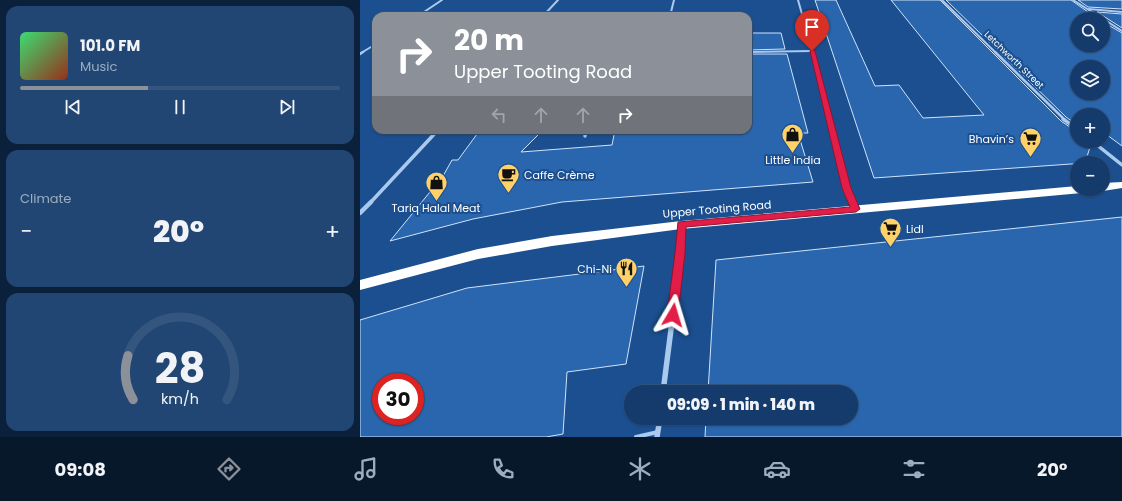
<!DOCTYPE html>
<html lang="en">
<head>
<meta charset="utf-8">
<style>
  :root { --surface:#143b6b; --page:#214673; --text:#f1f3f6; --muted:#9dadc1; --line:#33557e; --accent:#8c9099 }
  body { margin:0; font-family:Poppins,sans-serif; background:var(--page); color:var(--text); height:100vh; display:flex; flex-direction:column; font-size:15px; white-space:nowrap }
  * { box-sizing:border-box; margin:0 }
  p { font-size:13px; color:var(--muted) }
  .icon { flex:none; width:22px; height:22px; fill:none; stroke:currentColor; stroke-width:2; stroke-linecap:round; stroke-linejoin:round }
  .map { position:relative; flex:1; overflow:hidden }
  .drawer { display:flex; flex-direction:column; gap:6px; padding:6px; background:#0b203b; width:360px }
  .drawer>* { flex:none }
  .banner { position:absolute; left:12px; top:12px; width:380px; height:122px; border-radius:12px; box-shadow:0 1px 3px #0004,0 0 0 1px var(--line); background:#8c9099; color:#fff; overflow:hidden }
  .fabs { position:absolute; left:710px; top:12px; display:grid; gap:8px }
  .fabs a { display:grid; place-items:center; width:40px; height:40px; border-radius:50%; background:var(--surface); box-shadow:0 1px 3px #0004,0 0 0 1px var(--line); font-size:20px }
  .speed { position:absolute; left:12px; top:373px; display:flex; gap:8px; font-size:20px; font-weight:700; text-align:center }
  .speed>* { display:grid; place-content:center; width:52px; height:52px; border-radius:50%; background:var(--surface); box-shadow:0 1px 3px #0004,0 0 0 1px var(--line); line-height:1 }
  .speed .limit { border:6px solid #d22; background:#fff; color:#111 }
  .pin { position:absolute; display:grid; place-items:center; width:34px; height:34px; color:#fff; margin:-41px -17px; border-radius:50% 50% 50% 0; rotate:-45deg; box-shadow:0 0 4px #0007 }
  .pin .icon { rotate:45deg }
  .me { position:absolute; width:44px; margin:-22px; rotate:7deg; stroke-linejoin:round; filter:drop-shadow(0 0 3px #0008) }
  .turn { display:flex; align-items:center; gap:14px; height:84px; padding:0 16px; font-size:18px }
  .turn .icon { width:52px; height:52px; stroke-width:2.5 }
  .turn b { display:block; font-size:28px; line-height:34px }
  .lanes { display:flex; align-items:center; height:38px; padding:0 16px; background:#0003; justify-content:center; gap:20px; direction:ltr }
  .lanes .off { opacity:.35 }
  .big { font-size:30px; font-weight:800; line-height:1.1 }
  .drawer .tile { flex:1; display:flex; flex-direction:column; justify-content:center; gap:6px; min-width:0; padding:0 14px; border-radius:12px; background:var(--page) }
  .drawer .dial { align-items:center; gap:0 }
  .dial svg { height:104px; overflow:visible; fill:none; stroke:var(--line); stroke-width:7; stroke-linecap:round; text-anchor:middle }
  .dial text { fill:var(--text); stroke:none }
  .song { display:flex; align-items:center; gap:12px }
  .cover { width:48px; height:48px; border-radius:6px; background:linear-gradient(135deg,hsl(140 70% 55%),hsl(10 70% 35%)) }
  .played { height:4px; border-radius:2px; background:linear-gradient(90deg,var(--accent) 40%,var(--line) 40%) }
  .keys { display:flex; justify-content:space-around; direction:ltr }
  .heat { display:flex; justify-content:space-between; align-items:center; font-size:22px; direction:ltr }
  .trip { position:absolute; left:264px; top:385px; width:234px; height:40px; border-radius:20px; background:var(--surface); box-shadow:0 1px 3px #0004,0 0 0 1px var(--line); font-weight:800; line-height:40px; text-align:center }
  .tabs { display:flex; height:64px; justify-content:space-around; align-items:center; background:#08182b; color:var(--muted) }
  .tabs .icon { width:28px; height:28px }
  .tabs .on { color:var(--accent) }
  .tabs b { font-size:18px; color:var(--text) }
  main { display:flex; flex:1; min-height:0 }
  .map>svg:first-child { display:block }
  .building { fill:#2a66ad; stroke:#cfe3fa; fill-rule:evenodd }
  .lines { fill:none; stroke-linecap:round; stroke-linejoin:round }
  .lane { stroke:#a9c9ee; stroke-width:4 }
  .street-far4 { stroke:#a9c9ee; stroke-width:2 }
  .street-far3 { stroke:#a9c9ee; stroke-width:2.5 }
  .street-far2 { stroke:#a9c9ee; stroke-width:3.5 }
  .street-far1 { stroke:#a9c9ee; stroke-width:4.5 }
  .street { stroke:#a9c9ee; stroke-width:5.5 }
  .highway { fill:#fff; fill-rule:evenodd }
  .route { fill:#e11d48; stroke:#92132f }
  .labels { text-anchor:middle; stroke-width:4; stroke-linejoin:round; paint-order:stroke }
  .far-street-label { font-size:9px; fill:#fff; stroke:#1b4f8f }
  .poi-label { font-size:11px; fill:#fff; stroke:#1b4f8f; text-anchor:end }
  .street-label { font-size:11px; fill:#fff; stroke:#1b4f8f }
</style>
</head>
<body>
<main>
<section class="drawer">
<div class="tile">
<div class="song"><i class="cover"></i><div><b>101.0 FM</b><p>Music</p></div></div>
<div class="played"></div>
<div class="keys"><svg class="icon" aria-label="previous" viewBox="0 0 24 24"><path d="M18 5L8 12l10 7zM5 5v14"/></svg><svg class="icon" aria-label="pause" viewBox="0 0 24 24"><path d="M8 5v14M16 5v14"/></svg><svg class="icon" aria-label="next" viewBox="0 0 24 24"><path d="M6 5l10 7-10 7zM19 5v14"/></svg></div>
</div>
<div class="tile"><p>Climate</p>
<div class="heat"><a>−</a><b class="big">20°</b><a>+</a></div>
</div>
<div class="tile dial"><svg viewBox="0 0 100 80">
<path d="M14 69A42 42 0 1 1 86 69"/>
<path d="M14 69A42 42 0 0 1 10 35" stroke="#8c9099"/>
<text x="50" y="56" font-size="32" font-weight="700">28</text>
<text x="50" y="72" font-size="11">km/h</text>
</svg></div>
</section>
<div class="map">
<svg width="762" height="437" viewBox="0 0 762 437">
  <rect width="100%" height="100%" fill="#1b4f8f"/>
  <g class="building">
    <polygon points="455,0 476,0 515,86 539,85 563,118 624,115 531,0 580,0 701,121 717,132 717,141 729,141 731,144 725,163 514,178"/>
    <path d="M586,0H711L738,19H717V45H743V22L762,33V146L743,132V115H717V125L706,117ZM717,67H743V93H717Z"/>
    <polygon points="718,0 762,0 762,9 728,7"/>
    <polygon points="737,12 762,14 762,28"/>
    <polygon points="388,33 421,33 425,49 388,50"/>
    <polygon points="388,54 427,54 448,133 438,133 453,182 202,202 113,219 30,241 83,176 92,160 98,160 120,130 183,130 161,152 252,145 255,130 388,130"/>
    <polygon points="762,217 762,437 345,437 346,418 491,418 491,392 348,392 356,260"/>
    <path d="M284,266L266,364L207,372L203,434L186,437H0V320L107,288ZM21,382H55V416H21Z"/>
  </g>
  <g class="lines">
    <polyline class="lane" points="276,437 298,432"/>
    <g class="street-far4">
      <polyline points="438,0 453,53"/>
      <polyline points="582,0 636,53"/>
      <polyline points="713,0 762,31"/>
      <polyline points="729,9 762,12"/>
      <polyline points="58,16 82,0"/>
      <polyline points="183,16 198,0"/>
      <polyline points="310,16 314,0"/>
      <polyline points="388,52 452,51"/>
      <polyline points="1,53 16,44"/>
    </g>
    <g class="street-far3">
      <polyline points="452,52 469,120"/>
      <polyline points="635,52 705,120"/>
      <polyline points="0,54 3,52"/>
    </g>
    <g class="street-far2">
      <polyline points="469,119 486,188 493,203"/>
      <polyline points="703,119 717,129"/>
      <polyline points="225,136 226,130"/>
      <polyline points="732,141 762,165"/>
      <polyline points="10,203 78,130"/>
    </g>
    <g class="street-far1">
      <polyline points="493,202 496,209"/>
      <polyline points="0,213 11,202"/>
      <polyline points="313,307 320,253 321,225"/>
    </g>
    <g class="street">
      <polyline points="303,392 314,306"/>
      <polyline points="297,437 300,418"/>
    </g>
    <g class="highway">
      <polygon points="762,182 762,188 743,191 739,189 743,189 743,183"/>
      <polygon points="717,186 717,189 728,189 726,192 722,193 321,229 192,246 118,259 0,290 0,280 118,249 192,236 321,221"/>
    </g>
  </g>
  <polygon class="route" points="452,49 455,51 491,188 500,209 496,212 326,227 325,253 318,315 317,318 313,319 309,318 307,315 315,253 318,222 490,207 482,188 450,51"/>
  <defs>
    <symbol id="shop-pin" viewBox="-11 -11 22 30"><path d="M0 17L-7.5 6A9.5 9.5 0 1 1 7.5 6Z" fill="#ffd166" stroke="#1b4f8f"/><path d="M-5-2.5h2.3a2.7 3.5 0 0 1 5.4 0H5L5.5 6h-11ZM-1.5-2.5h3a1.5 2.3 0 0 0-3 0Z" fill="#111"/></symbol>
    <symbol id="supermarket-pin" viewBox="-11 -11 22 30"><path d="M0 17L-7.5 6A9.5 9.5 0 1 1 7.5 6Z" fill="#ffd166" stroke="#1b4f8f"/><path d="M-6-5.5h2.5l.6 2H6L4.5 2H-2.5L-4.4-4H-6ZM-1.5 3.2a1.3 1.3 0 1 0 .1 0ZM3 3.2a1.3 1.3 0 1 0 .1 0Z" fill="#111"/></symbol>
    <symbol id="cafe-pin" viewBox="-11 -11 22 30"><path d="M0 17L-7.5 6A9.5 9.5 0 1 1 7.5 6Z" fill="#ffd166" stroke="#1b4f8f"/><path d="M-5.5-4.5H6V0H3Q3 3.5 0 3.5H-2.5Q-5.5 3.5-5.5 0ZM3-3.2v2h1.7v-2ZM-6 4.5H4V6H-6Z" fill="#111"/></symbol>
    <symbol id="restaurant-pin" viewBox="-11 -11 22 30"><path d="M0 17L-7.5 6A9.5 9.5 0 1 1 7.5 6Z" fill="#ffd166" stroke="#1b4f8f"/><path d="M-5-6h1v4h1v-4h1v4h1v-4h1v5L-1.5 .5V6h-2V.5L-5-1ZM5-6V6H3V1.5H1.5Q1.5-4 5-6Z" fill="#111"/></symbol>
  </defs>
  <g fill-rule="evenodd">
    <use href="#shop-pin" x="420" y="122" width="25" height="34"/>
    <use href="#supermarket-pin" x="658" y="126" width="25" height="34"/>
    <use href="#cafe-pin" x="136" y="162" width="25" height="34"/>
    <use href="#shop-pin" x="64" y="170" width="25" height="34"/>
    <use href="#supermarket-pin" x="518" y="216" width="25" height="34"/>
    <use href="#restaurant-pin" x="254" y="256" width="25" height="34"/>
  </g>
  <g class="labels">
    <g class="far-street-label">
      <text transform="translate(654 60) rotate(44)" y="3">Letchworth Street</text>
    </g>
    <g class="poi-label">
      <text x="654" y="143">Bhavin’s</text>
      <text x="433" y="164" text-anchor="middle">Little India</text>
      <text x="164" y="179" text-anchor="start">Caffe Crème</text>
      <text x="76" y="212" text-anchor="middle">Tariq Halal Meat</text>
      <text x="546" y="233" text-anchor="start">Lidl</text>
      <text x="252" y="273">Chi-Ni</text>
    </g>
    <g class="street-label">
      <text transform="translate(357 209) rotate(-5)" y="4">Upper Tooting Road</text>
    </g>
  </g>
</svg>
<div class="fabs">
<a><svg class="icon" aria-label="search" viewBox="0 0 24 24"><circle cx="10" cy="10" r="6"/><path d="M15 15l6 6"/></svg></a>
<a><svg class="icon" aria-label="layers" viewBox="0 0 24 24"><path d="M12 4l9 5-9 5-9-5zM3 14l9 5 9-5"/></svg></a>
<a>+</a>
<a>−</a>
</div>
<div class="speed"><div class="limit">30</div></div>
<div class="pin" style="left:452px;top:51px;background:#d93025"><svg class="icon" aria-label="arrive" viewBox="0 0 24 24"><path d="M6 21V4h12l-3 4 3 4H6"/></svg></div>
<svg class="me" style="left:313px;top:315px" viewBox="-20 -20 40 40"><path d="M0-17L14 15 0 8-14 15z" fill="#e11d48" stroke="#fff" stroke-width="4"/></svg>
<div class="trip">09:09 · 1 min · 140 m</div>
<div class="banner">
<div class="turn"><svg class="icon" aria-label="right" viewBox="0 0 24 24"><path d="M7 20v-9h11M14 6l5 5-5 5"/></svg><div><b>20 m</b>Upper Tooting Road</div></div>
<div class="lanes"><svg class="icon off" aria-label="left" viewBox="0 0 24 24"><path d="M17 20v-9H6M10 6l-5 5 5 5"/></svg><svg class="icon off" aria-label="ahead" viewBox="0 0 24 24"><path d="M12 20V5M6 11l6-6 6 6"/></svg><svg class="icon off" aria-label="ahead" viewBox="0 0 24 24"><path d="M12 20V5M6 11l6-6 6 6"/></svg><svg class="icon" aria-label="right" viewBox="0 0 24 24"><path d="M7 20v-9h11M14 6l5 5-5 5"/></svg></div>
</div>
</div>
</main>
<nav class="tabs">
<b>09:08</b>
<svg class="icon on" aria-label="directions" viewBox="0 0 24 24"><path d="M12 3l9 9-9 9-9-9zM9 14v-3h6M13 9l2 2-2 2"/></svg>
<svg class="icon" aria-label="music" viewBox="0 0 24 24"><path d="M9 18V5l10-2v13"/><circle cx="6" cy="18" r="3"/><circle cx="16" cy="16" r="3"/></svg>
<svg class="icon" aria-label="phone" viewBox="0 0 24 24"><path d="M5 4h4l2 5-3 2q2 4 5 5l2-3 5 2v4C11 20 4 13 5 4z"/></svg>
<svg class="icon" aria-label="climate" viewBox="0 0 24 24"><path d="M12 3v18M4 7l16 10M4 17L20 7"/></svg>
<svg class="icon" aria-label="car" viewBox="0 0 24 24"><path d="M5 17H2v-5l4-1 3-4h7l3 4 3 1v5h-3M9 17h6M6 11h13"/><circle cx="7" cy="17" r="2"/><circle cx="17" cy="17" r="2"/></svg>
<svg class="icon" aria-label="filters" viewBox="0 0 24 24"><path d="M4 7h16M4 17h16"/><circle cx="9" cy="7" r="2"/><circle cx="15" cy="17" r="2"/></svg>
<b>20°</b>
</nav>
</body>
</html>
